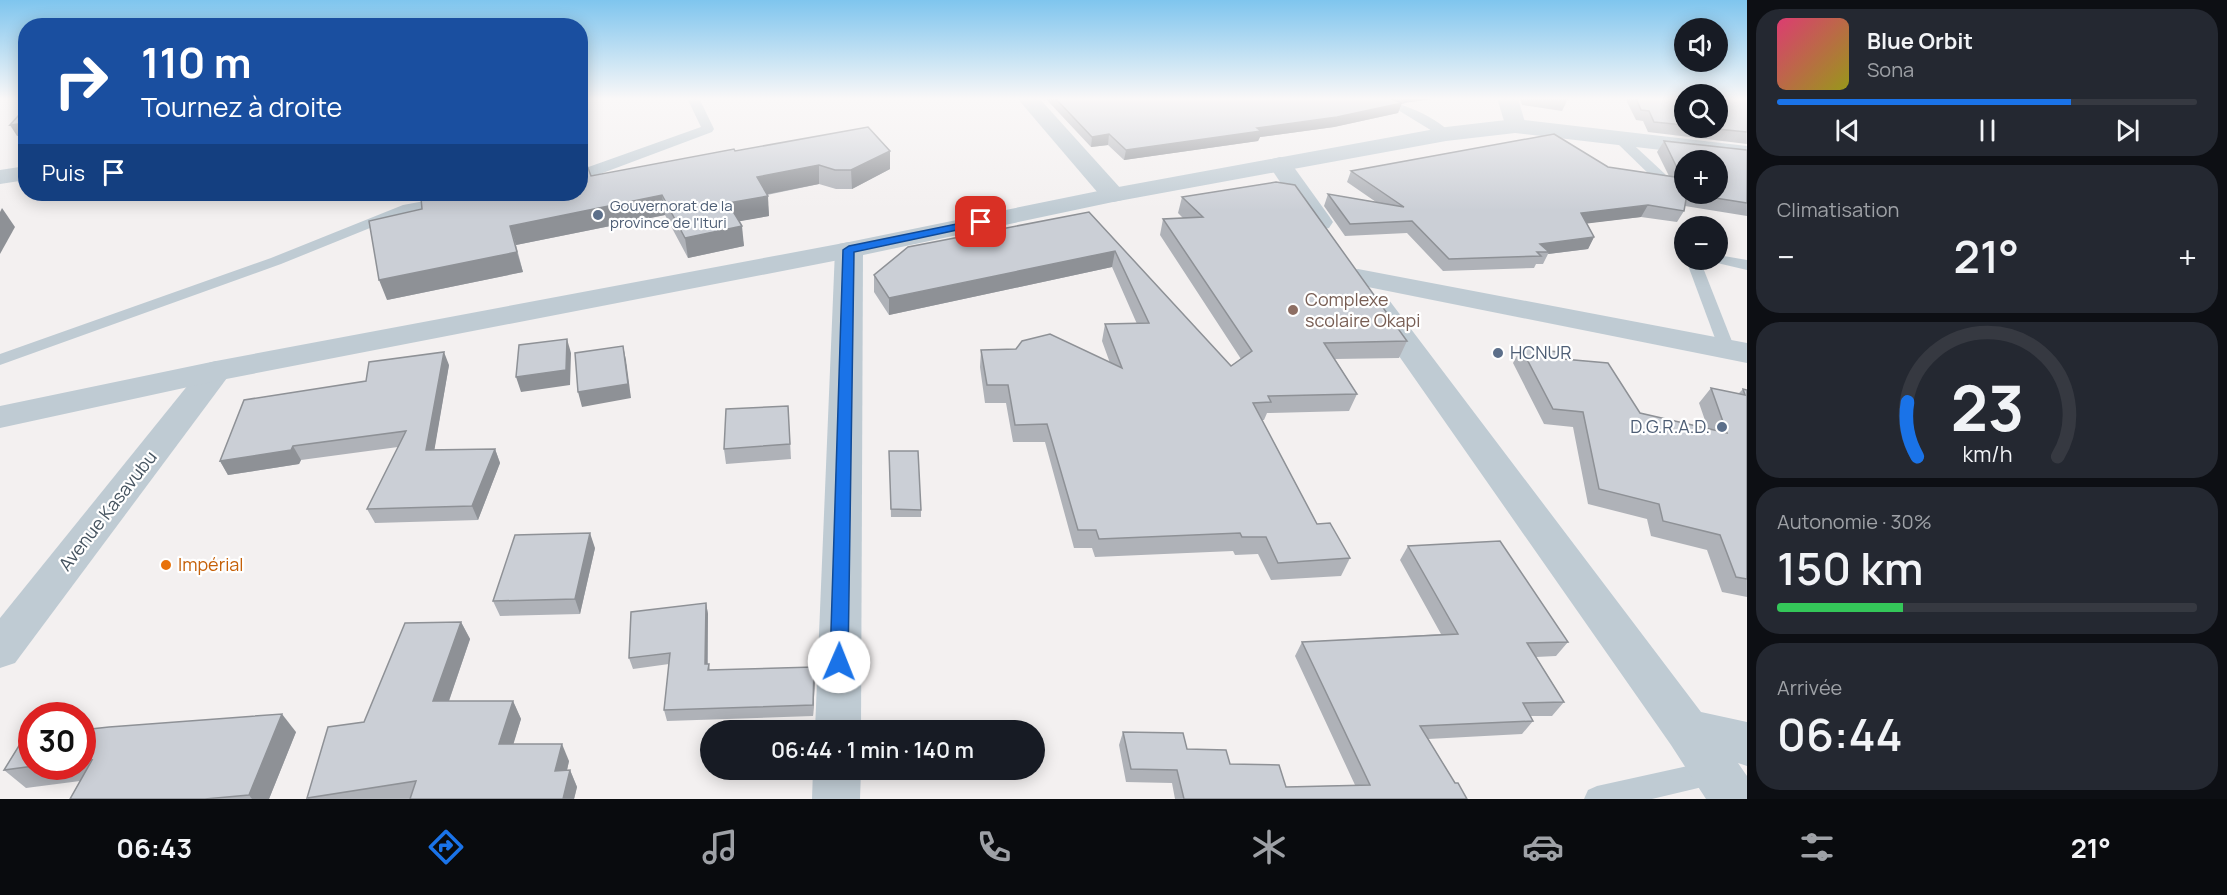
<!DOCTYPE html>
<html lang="fr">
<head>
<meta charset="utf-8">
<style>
  :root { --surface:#171b24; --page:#242831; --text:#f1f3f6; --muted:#9ea1a6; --line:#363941; --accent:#1a73e8 }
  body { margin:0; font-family:Manrope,sans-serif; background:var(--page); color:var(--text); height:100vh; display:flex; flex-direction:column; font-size:22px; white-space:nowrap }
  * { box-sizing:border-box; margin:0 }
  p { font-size:20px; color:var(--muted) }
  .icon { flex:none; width:33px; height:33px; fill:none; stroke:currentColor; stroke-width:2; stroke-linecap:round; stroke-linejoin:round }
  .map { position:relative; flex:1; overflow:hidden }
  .panel { display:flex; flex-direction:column; gap:9px; padding:9px; background:#0d0f14; width:480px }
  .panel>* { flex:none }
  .banner { position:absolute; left:18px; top:18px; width:570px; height:183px; border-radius:24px; box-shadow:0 3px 15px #0003; background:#1a4fa0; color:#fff; overflow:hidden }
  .fabs { position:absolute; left:1674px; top:18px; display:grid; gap:12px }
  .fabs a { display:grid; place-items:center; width:54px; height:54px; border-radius:50%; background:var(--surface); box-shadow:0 3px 15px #0003; font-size:30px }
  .speed { position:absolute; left:18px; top:702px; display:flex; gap:12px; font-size:30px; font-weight:700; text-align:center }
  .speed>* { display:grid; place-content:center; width:78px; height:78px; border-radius:50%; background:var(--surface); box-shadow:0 3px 15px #0003; line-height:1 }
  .speed .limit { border:9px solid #d22; background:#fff; color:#111 }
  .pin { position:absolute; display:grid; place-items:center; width:51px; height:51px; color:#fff; margin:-26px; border-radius:12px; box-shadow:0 3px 9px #0006 }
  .me { position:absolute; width:66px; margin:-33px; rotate:1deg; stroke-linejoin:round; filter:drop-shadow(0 0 4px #0008) }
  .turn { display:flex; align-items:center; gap:21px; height:126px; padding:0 24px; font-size:27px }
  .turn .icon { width:78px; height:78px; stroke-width:2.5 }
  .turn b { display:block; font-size:42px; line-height:51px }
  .then { display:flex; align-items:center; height:57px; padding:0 24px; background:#0003; gap:12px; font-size:22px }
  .big { font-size:45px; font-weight:600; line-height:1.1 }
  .panel .tile { flex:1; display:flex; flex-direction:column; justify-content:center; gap:9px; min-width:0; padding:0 21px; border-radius:24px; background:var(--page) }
  .panel .dial { align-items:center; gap:0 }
  .dial svg { height:156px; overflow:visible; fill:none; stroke:var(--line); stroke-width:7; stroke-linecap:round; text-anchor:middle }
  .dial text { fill:var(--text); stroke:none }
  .song { display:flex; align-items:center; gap:18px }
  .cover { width:72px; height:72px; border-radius:9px; background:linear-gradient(135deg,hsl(340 70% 55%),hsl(60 70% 35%)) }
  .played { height:6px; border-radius:3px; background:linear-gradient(90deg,var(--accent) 70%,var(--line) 70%) }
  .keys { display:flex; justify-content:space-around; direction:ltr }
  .heat { display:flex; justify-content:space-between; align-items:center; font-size:33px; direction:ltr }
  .charge { height:9px; border-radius:4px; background:linear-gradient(90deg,#34c759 30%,var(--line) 0) }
  .trip { position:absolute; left:700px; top:720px; width:345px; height:60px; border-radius:30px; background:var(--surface); box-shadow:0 3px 15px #0003; font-weight:600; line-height:60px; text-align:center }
  .tabs { display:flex; height:96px; justify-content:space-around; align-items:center; background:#090b0e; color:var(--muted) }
  .tabs .icon { width:42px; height:42px }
  .tabs .active { color:var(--accent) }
  .tabs b { font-size:27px; color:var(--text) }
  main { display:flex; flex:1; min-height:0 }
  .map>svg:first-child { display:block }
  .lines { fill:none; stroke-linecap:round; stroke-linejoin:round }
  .service { fill:#bfcbd3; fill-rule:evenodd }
  .minor { fill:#bfcbd3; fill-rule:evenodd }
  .tertiary { fill:#bfcbd3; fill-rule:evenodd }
  .wall { fill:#afb2b8; fill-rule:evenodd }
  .shaded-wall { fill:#8e9196 }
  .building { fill:#cbcfd6; stroke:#8e9196; stroke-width:1.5 }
  .route { fill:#1a73e8; stroke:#114b97; stroke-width:1.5 }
  .service-dot { fill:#5c6f8a; stroke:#fff; stroke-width:2 }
  .education-dot { fill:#8d6e63; stroke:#fff; stroke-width:2 }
  .food-dot { fill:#e8710a; stroke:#fff; stroke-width:2 }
  .labels { text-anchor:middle; stroke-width:4.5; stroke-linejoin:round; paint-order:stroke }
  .far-service-label { font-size:15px; fill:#4e5e75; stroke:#fff; text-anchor:start }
  .education-label { font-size:18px; fill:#785e54; stroke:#fff; text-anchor:start }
  .service-label { font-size:18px; fill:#4e5e75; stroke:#fff; text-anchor:start }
  .street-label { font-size:18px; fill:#465460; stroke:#fff }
  .food-label { font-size:18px; fill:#c56008; stroke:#fff; text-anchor:start }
</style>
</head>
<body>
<main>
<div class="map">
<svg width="1747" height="799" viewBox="0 0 1747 799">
  <rect width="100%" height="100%" fill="#f3f0f0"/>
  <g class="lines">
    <g class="service">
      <polygon points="687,98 699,98 714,129 712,132 600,174 580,178 580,170 701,127"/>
      <path d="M1364,98C1392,98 1433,114 1452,134L1450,137H1442L1398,110Z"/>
      <polygon points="1620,135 1624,136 1665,174 1667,177 1665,180 1655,180 1616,142 1614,139"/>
      <polygon points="462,194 488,194 481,198 412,211 281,264 0,365 0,354 271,258 403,205"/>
      <polygon points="1718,255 1747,260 1747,270 1713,262 1711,260 1718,260"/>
      <polygon points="1686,260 1700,260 1735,349 1733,353 1721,353 1719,349"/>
      <polygon points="1715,760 1724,763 1728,772 1724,781 1715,784 1652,799 1584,799 1588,790 1597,786"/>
    </g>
    <g class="minor">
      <polygon points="1017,98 1039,98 1122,190 1125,195 1122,200 1113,202 1104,200"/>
      <polygon points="1497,98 1518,98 1526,126 1523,131 1515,133 1507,131"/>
      <polygon points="1280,157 1288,159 1329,216 1333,222 1329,228 1320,230 1311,228 1268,164 1272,159"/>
      <polygon points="26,166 26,180 0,184 0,170"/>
      <polygon points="849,242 859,244 863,250 861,730 815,730 835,250 839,244"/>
      <polygon points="1358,269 1747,343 1747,363 1348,283 1344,277 1348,271"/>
      <polygon points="1379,297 1389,300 1701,712 1747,722 1747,766 1738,763 1747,776 1747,799 1706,799 1671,745 1364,306 1369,300"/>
      <polygon points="216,361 227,364 232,371 227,378 15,663 0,668 0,618 205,364"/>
      <polygon points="813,770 861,770 860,799 812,799"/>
    </g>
    <polygon class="tertiary" points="1515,119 1747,146 1747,160 1515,133 1446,141 1113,202 849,258 216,381 0,428 0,406 216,361 849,242 1113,188 1446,127"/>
  </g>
  <g class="wall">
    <polygon points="1045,98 1441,98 1401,103 1398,113 1334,127 1260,137 1258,141 1124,160 1108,145 1091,147"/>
    <polygon points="1520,98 1568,98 1568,99 1562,111 1522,105"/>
    <polygon points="1625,98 1684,98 1684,128 1718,128 1747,98 1747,144 1648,132 1643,121 1636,120"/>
    <path d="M1664,141L1747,150V216L1685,206L1684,211L1677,222L1641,217L1587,223L1594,237L1588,249L1548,254L1543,264H1536L1534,268L1443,271L1407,233L1345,236L1324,206L1328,194L1376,202L1347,182L1351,171L1608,167L1669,176L1657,152ZM1718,160V194H1684Z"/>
    <polygon points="735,151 890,151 890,169 852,189 836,189 819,184 767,195 769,216 739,221 744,246 688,258 665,215 516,245 523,272 387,300 580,194 584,160 591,176"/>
    <polygon points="1182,197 1407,341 1399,358 1335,359 1357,394 1349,411 1267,413 1264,420 1262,420 1317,524 1350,558 1341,576 1271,580 1258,554 1235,555 1233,551 1095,557 1092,548 1074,548 1045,442 1013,442 1006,403 985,403 980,367 981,350 1110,363 1102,341 1105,324 1137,324 1112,267 889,315 874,292 874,275 1089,212 1231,366 1241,359 1160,235 1163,219 1183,218 1178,213"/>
    <polygon points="1521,348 1563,359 1640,413 1708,429 1699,403 1711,388 1738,394 1743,389 1747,390 1747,597 1722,592 1707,550 1651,536 1647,519 1588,504 1573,427 1544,424 1513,363"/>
    <polygon points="449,365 434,450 495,449 500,463 478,520 375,523 367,509 398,447 301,460 299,464 228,475 220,461 366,381"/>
    <polygon points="788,406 791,459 726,464 724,449"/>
    <polygon points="889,451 921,510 921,517 891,517"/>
    <polygon points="1408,546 1568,642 1556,656 1536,657 1564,702 1552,716 1531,716 1533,721 1522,734 1428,739 1455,783 1467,799 1175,799 1172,783 1126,782 1119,745 1123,732 1187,749 1230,764 1286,787 1355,785 1295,656 1302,642 1441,634 1400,560"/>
    <polygon points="595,548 580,614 500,616 493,601"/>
    <polygon points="706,603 708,614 708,664 709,664 710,670 814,667 815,678 813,716 667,721 664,710 669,664 633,669 629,658"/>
    <polygon points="461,622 470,639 449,701 513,701 521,719 513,744 569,761 567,770 570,770 577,787 574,799 308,799 307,798 364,722"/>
    <polygon points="82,730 296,732 269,799 70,799 80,781 26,788 4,770 32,766 82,766"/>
  </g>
  <g class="shaded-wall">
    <polygon points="1405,98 1441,98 1403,103"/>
    <polygon points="1402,103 1398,113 1334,127 1260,137 1258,141 1124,160 1126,150"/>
    <polygon points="26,123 26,135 17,136 10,125"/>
    <polygon points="1109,134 1108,145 1091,147 1092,137"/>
    <polygon points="581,147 585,166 580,168 580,148"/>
    <polygon points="890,151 890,169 852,189 851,170"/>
    <polygon points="819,165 819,184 758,196 757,177"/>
    <polygon points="662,195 665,215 516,245 510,226"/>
    <polygon points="768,196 769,216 730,223 728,203"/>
    <polygon points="1648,205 1641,217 1575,225 1581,213"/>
    <polygon points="2,208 15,227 0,254 0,212"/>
    <polygon points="742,226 744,246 688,258 685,238"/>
    <polygon points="1594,237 1588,249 1548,254 1549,252 1540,244"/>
    <polygon points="1115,251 1112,267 889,315 889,298"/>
    <polygon points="517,252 523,272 387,300 379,280"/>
    <polygon points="567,339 571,353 570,385 521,392 516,377"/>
    <polygon points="623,346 626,360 631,398 582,407 578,392"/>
    <polygon points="444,352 449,365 432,464 426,450"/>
    <polygon points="293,446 301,460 299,464 228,475 220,461"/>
    <polygon points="495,449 500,463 478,520 472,506"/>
    <polygon points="590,533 595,548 580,614 575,599"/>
    <polygon points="706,603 708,614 707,675 705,664"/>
    <polygon points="461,622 470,639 443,718 433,701"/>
    <polygon points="814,667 815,678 813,716 813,705"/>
    <polygon points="513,701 521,719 508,762 499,744"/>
    <polygon points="282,714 296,732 269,799 252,799 249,795"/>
    <polygon points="562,744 569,761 563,788 555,771"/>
    <polygon points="570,770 577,787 574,799 563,799"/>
  </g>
  <g class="building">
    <polygon points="1055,98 1389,98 1402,103 1337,117 1257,128 1261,131 1126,150 1109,134 1092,137"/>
    <polygon points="1636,98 1684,98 1684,125 1654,122 1649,111 1641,110"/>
    <polygon points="1718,98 1747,98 1747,132 1707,128 1718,128"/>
    <polygon points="26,107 26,123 10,125"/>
    <polygon points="868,127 890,151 851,170 835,170 819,165 757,177 768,196 728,203 742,226 685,238 662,195 510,226 517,252 379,280 369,221 422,209 421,198 446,194 580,194 580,161 585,160 591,176 734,149 735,151"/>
    <polygon points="1554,134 1608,167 1682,178 1664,141 1747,150 1747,203 1690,194 1718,194 1718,160 1684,160 1684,194 1687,194 1684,211 1648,205 1581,213 1594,237 1540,244 1549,252 1537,252 1541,256 1449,259 1412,221 1350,224 1328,194 1404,207 1351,171"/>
    <polygon points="1276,182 1295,185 1407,341 1324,343 1357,394 1268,396 1271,402 1253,403 1317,524 1330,523 1350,558 1278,563 1266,537 1242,537 1240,533 1099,539 1096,530 1078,530 1047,424 1015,425 1008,385 987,385 981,350 1016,349 1022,341 1050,334 1122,368 1105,324 1149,323 1115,251 889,298 874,275 908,247 1089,212 1231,366 1252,351 1163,219 1203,217 1182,197"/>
    <polygon points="567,339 566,370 516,377 519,345"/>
    <polygon points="623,346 628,384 578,392 575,353"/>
    <polygon points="1521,348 1559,352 1563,359 1608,363 1640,413 1727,433 1711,388 1745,395 1743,389 1747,390 1747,579 1736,577 1720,535 1663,521 1659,504 1599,489 1583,412 1553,409"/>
    <polygon points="444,352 426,450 495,449 472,506 367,509 406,431 293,446 291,450 220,461 244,400 366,381 369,362"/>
    <polygon points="788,406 790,444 724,449 726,409"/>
    <polygon points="889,451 918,451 921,510 891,509"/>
    <polygon points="590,533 575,599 493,601 515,535"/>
    <polygon points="1500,541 1568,642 1527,643 1564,702 1523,703 1533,721 1420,726 1455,783 1458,783 1467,799 1184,799 1177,770 1131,769 1123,732 1183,733 1187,749 1226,750 1230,764 1279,765 1286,787 1370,785 1302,642 1458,634 1408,546"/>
    <polygon points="706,603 705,664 709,664 708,670 814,667 813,705 664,710 670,653 629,658 631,612"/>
    <polygon points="461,622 433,701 513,701 499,744 562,744 555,771 570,770 563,799 410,799 416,781 307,798 328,727 364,722 405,623"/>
    <polygon points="282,714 249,795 205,799 70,799 92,760 82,761 82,730 109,727"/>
    <polygon points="32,735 32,766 34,766 4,770 25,736"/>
  </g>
  <linearGradient id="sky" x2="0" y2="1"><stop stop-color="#7fc5ee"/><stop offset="0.47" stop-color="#faf8f8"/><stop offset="1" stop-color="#faf8f8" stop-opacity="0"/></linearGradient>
  <rect width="1747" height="210" fill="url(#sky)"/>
  <polygon class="route" points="981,219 986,222 985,224 854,252 848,662 846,667 839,670 833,667 830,662 843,250 849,246"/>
  <g class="service-dot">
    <circle cx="598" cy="215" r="6"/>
    <circle cx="1498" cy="353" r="6"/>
    <circle cx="1722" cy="427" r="6"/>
  </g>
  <circle class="education-dot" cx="1293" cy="310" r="6"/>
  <circle class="food-dot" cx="166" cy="565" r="6"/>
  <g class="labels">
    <g class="far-service-label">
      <text x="610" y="211">Gouvernorat de la<tspan x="610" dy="17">province de l'Ituri</tspan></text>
    </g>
    <g class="education-label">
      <text x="1305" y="306">Complexe<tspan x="1305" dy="21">scolaire Okapi</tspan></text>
    </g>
    <g class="service-label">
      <text x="1510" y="359">HCNUR</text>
      <text x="1710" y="433" text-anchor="end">D.G.R.A.D.</text>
    </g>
    <g class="street-label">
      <text transform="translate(108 511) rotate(-52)" y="6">Avenue Kasavubu</text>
    </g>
    <g class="food-label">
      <text x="178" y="571">Impérial</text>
    </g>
  </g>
</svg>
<div class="fabs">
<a><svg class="icon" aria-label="sound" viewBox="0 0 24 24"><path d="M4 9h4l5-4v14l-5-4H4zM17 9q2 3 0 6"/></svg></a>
<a><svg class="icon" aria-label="search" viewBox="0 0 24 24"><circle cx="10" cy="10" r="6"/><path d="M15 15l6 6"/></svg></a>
<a>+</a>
<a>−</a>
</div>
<div class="speed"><div class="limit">30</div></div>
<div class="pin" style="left:981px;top:222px;background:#d93025"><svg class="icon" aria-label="arrive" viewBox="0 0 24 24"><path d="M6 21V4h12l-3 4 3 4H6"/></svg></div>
<svg class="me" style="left:839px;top:662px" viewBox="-20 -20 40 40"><circle r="19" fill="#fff"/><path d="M0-13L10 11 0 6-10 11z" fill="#1a73e8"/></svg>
<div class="trip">06:44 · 1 min · 140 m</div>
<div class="banner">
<div class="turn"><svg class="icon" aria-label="right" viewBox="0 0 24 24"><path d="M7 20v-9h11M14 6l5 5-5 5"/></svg><div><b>110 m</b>Tournez à droite</div></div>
<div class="then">Puis<svg class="icon" aria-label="arrive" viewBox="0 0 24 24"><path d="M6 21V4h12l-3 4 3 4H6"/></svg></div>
</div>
</div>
<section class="panel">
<div class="tile">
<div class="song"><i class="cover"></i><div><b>Blue Orbit</b><p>Sona</p></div></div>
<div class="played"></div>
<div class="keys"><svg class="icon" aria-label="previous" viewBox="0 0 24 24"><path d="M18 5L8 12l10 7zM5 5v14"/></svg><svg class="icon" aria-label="pause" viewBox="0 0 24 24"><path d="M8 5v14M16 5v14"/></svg><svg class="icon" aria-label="next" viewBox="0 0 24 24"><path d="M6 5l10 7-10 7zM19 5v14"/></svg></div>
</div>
<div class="tile"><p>Climatisation</p>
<div class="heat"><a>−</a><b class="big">21°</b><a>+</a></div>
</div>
<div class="tile dial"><svg viewBox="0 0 100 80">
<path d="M14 69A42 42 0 1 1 86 69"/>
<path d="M14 69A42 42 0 0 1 9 41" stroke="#1a73e8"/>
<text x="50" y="56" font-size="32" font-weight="700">23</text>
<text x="50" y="72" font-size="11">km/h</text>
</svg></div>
<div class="tile"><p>Autonomie · 30%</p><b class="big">150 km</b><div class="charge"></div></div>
<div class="tile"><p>Arrivée</p><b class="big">06:44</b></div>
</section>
</main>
<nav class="tabs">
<b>06:43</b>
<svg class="icon active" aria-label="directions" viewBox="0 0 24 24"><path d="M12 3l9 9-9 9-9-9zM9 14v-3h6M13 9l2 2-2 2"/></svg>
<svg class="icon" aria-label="music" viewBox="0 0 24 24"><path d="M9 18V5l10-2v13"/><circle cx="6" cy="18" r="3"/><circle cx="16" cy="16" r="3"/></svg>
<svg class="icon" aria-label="phone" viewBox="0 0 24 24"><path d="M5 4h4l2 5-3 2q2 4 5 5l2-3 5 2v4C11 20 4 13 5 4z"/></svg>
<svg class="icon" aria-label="climate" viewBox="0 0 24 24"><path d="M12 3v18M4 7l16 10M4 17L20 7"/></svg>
<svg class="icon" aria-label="car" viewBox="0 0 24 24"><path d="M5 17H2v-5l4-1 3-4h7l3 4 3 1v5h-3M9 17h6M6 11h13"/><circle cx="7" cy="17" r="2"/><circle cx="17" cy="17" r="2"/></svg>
<svg class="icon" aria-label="filters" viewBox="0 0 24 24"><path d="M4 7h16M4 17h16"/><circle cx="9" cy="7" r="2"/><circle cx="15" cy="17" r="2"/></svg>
<b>21°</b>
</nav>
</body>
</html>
